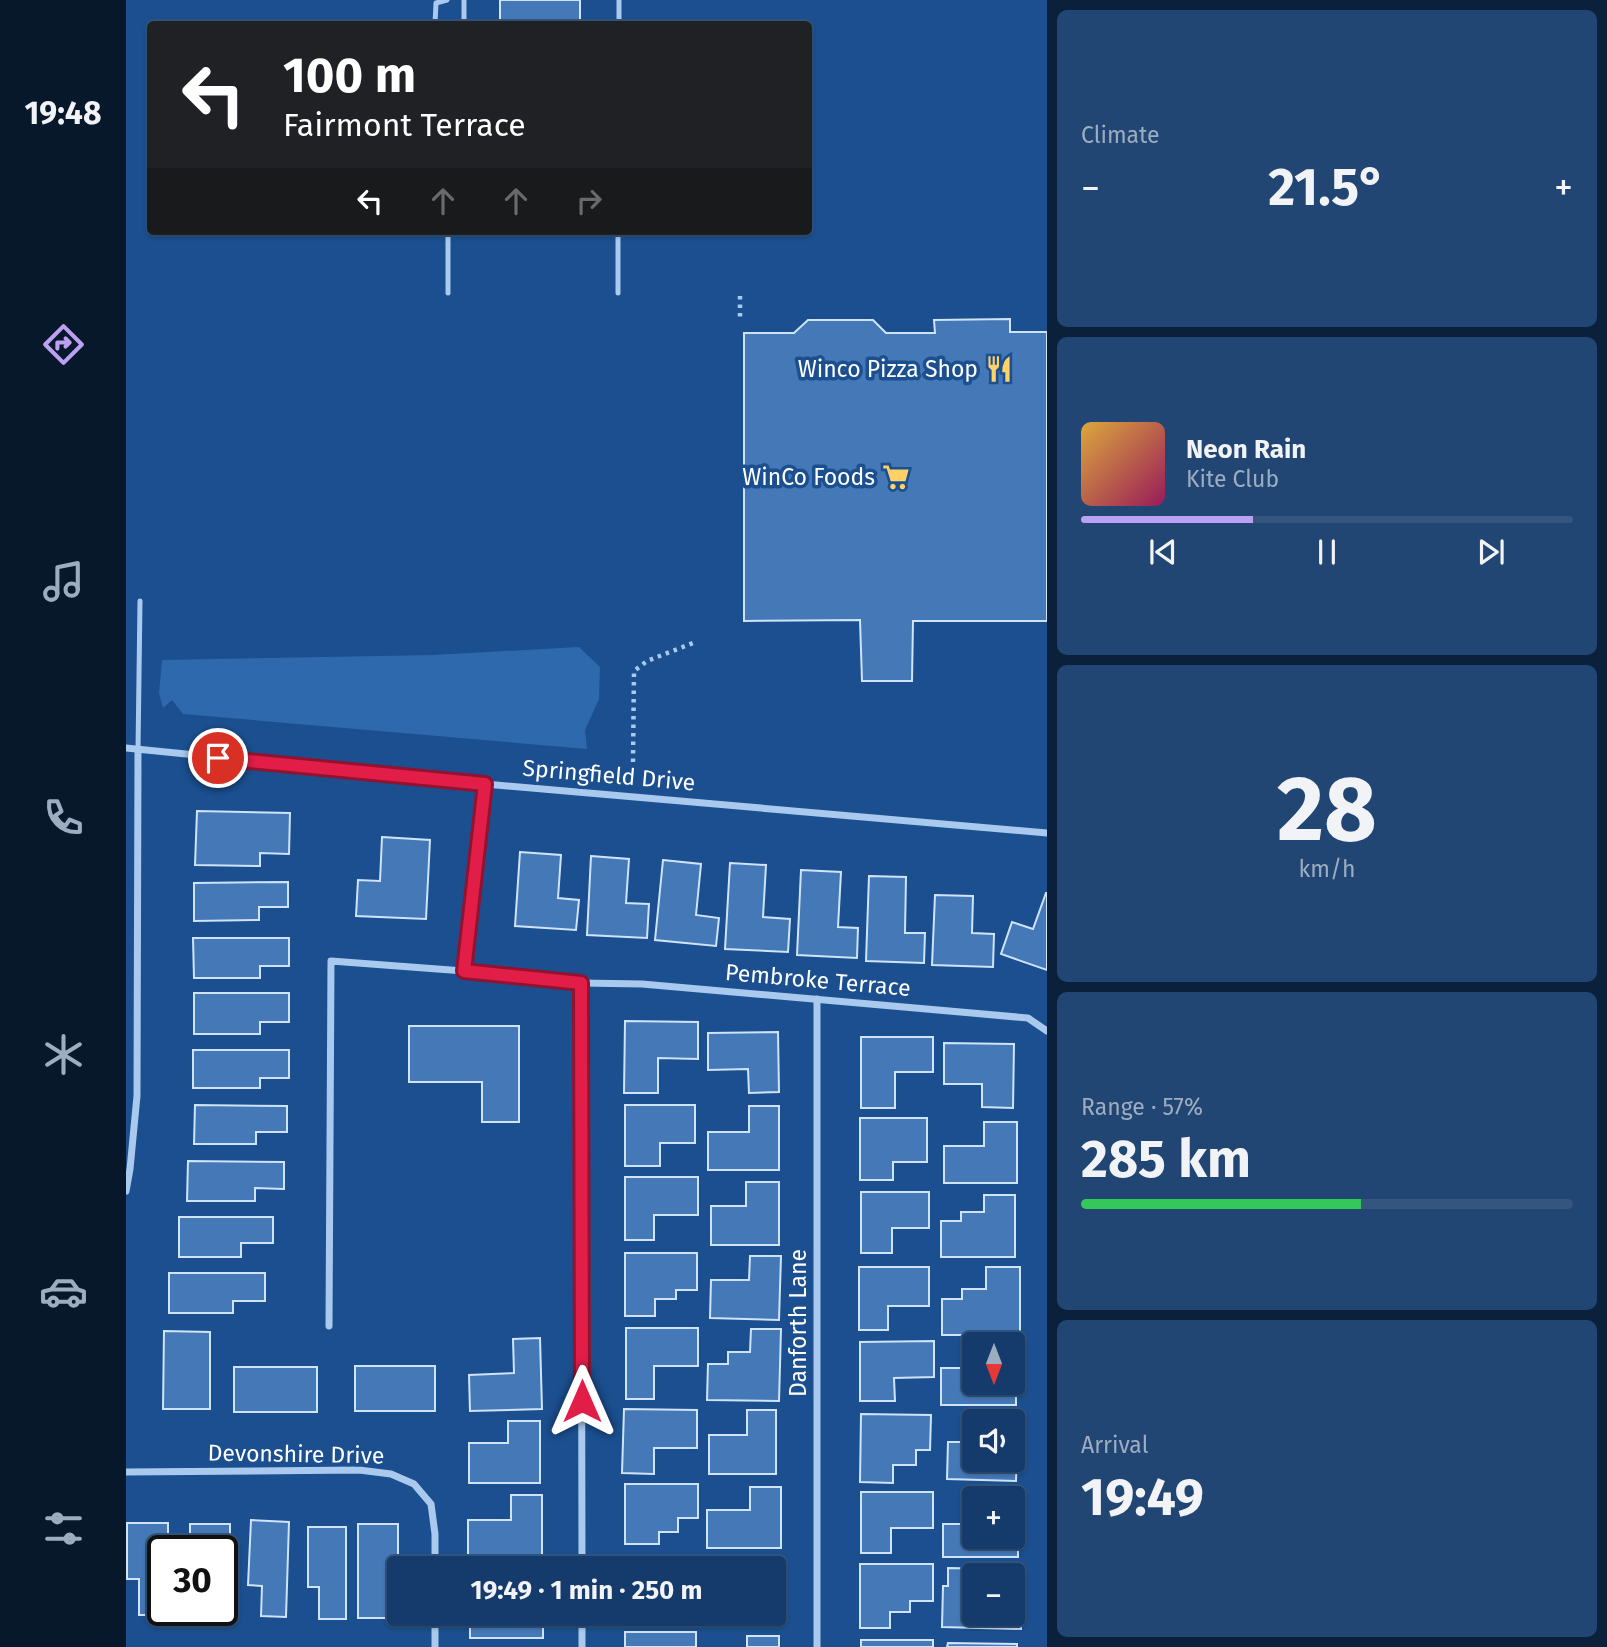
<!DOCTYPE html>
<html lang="en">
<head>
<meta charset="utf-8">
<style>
  :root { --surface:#143b6b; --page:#214673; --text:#f1f3f6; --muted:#9dadc1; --line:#33557e; --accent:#bca0f2 }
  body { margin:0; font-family:"Fira Sans",sans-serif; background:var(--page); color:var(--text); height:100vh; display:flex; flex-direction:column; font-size:26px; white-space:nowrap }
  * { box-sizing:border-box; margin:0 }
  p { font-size:23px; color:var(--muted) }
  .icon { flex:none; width:38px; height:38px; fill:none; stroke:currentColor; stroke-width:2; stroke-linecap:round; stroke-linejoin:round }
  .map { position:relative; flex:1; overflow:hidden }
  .drawer { display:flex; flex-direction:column; gap:10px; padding:10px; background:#0b203b; width:560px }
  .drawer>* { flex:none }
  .top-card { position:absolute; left:21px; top:21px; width:665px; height:214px; border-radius:7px; box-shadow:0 2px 5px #0004,0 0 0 2px var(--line); background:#202124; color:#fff; overflow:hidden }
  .needle { width:46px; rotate:180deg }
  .buttons { position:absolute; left:836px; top:1332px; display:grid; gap:14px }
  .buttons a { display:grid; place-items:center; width:63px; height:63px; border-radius:7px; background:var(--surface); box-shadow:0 2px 5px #0004,0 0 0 2px var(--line); font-size:35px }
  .speed { position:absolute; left:21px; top:1535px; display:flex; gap:14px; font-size:35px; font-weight:700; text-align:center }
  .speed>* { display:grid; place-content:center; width:91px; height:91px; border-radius:50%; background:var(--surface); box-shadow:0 2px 5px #0004,0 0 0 2px var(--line); line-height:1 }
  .speed .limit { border:4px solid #111; border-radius:10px; background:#fff; color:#111 }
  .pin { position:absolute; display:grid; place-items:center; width:60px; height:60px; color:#fff; margin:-30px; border:4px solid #fff; border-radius:50%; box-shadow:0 2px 7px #0007 }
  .me { position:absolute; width:77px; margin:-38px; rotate:0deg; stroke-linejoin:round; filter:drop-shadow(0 0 5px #0008) }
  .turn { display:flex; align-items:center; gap:24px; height:147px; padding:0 21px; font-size:32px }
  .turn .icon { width:91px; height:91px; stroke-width:2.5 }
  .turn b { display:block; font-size:49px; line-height:60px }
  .lanes { display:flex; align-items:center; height:66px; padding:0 21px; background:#0003; justify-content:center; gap:35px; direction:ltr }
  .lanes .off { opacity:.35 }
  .big { font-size:52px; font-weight:700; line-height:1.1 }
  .drawer .card { flex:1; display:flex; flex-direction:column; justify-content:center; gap:10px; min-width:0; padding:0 24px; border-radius:10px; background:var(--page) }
  .drawer .dial { align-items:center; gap:0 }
  .dial b { font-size:91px; line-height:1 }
  .song { display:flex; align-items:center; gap:21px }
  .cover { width:84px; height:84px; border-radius:10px; background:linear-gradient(135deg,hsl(40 70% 55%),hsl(330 70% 35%)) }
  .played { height:7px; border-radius:4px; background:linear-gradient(90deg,var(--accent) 35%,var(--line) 35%) }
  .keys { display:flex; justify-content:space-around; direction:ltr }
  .heat { display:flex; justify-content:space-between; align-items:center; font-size:38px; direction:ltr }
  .charge { height:10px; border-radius:5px; background:linear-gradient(90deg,#34c759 57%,var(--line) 0) }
  .trip { position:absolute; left:261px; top:1556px; width:399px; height:70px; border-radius:7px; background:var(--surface); box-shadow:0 2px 5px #0004,0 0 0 2px var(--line); font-weight:700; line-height:70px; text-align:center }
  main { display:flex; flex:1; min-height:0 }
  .menu { display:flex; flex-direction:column; width:126px; justify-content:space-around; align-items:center; background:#08182b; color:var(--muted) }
  .menu .icon { width:49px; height:49px }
  .menu .current { color:var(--accent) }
  .menu b { font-size:32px; color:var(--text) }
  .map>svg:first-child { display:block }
  .green { fill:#2e69ad }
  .building { fill:#4478b7; stroke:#cfe3fa; stroke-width:2 }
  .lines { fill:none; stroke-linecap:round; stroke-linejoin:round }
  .path { stroke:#a9c9ee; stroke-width:4.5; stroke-dasharray:3.5 5; stroke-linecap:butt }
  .lane { stroke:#a9c9ee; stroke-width:5 }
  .street { stroke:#a9c9ee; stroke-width:7 }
  .route-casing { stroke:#92132f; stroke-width:18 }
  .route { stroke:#e11d48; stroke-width:12 }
  .labels { text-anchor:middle; stroke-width:7; stroke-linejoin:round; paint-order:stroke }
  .poi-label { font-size:23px; fill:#fff; stroke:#1b4f8f; text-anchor:end }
  .street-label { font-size:23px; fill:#fff; stroke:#1b4f8f }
</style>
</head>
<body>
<main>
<nav class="menu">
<b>19:48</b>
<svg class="icon current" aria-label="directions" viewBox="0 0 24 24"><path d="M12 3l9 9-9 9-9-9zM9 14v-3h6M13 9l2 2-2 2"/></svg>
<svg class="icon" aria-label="music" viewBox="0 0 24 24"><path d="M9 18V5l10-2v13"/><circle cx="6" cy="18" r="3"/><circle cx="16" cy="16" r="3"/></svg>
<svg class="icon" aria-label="phone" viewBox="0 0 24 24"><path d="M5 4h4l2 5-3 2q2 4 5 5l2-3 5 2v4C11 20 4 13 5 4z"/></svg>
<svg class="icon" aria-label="climate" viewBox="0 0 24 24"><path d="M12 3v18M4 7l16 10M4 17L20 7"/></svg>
<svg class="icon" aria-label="car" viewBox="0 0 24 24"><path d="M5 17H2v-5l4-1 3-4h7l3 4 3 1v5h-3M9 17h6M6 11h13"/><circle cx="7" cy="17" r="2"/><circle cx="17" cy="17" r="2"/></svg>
<svg class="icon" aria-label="filters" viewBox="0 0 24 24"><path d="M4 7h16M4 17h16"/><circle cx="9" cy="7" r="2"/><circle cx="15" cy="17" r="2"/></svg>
</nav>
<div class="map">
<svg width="921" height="1647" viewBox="0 0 921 1647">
  <rect width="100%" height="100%" fill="#1b4f8f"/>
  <polygon class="green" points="453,647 474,667 473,699 459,730 461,749 57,714 46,700 37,708 33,693 36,660 307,655"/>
  <g class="building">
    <rect x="374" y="0" width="80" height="24"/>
    <rect x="373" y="231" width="78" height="3"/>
    <polygon points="884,319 884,332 921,332 921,621 787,621 786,681 736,681 734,620 618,621 618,333 668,333 682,320 747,320 760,333 809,333 808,320"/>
    <polygon points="71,811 164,813 163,854 134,853 134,866 69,865"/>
    <polygon points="256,837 304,840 300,919 230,916 232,880 254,881"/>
    <polygon points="394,852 435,855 432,898 453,900 450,930 389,926"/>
    <polygon points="465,856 503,859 500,903 523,904 521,938 461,935"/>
    <polygon points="537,860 575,864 570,915 593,918 590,946 529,940"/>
    <polygon points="604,863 640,865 637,917 664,919 662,952 599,949"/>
    <polygon points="675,870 715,872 712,927 732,928 731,958 671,955"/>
    <polygon points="743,876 780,877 779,933 799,933 798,963 740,961"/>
    <polygon points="162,882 162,907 133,907 133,920 68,921 68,883"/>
    <polygon points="920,893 921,893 921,970 875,954 886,922 907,929"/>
    <polygon points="809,895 847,896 846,933 868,934 867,967 806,965"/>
    <polygon points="67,938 163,938 163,966 134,966 134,978 68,978"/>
    <polygon points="68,993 163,993 163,1022 134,1022 134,1034 68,1034"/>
    <polygon points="499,1021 572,1022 572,1059 532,1058 532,1093 498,1093"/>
    <polygon points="283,1026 393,1026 393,1122 356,1122 356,1082 283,1082"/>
    <polygon points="652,1032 653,1092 623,1093 622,1069 582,1070 582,1033"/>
    <polygon points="735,1037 807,1037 807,1072 769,1072 769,1108 735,1108"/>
    <polygon points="818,1043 888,1044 887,1108 856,1107 856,1084 818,1084"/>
    <polygon points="67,1050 163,1050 163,1078 134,1078 134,1088 67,1088"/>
    <polygon points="69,1105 161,1106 161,1132 130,1132 130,1144 68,1144"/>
    <polygon points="499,1105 569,1105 569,1143 534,1143 534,1166 499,1166"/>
    <polygon points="623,1106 653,1106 653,1170 582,1170 582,1132 623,1132"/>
    <polygon points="734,1118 801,1118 801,1162 767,1162 767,1180 734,1180"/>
    <polygon points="858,1122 891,1122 891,1183 818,1183 818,1146 858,1146"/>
    <polygon points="62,1161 158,1162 158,1189 129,1188 129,1201 61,1201"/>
    <polygon points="499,1177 572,1177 572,1215 528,1215 528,1240 499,1240"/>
    <polygon points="620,1182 653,1182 653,1245 585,1245 585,1206 620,1206"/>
    <polygon points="735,1192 803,1192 803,1228 766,1228 766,1253 735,1253"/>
    <polygon points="858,1195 889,1195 889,1257 815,1257 815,1221 835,1221 835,1212 858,1212"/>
    <polygon points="53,1217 147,1217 147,1243 115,1243 115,1257 53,1257"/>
    <polygon points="499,1253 571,1253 571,1290 550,1290 550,1299 529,1299 529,1316 499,1316"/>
    <polygon points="624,1256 655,1256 653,1320 584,1318 585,1280 623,1280"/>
    <polygon points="733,1267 803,1267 803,1306 762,1306 762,1330 733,1330"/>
    <polygon points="860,1267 894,1267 894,1335 816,1335 816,1299 836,1299 836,1289 860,1289"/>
    <polygon points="43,1273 139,1273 139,1301 107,1301 107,1313 43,1313"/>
    <polygon points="500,1328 572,1328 572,1366 528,1366 528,1399 500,1399"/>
    <polygon points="625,1329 655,1329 653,1401 581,1400 582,1364 602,1364 602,1352 624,1352"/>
    <polygon points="38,1331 84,1332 84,1409 37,1409"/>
    <polygon points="414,1338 416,1409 344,1411 343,1375 388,1373 387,1339"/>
    <polygon points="808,1341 808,1377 768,1378 769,1401 734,1401 734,1342"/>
    <polygon points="859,1344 890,1344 890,1405 815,1405 815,1368 849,1368 849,1382 887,1382 887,1344"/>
    <rect x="229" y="1366" width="80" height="45"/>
    <rect x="108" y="1367" width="83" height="45"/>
    <polygon points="498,1409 571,1410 571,1448 528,1448 528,1474 496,1473"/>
    <polygon points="621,1410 650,1410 650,1474 583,1474 583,1435 621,1435"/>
    <polygon points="735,1414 805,1415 804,1450 790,1450 790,1465 767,1465 767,1483 734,1482"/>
    <polygon points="861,1416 892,1416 890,1481 821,1479 822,1442 849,1442 849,1460 887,1460 887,1421 861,1421"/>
    <polygon points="382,1421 414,1421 414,1483 343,1483 343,1443 382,1443"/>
    <polygon points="499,1484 572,1484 572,1518 552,1518 552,1532 533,1532 533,1544 499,1544"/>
    <polygon points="624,1487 655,1487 655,1548 581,1548 581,1510 624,1510"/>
    <polygon points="861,1491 889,1491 889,1516 887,1516 887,1498 861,1498"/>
    <polygon points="735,1492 807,1492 807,1528 765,1528 765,1553 735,1553"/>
    <polygon points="385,1495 416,1495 416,1558 342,1558 342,1520 385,1520"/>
    <polygon points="838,1513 848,1513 849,1536 887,1536 887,1523 892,1523 892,1557 817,1557 817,1524 838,1524"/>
    <polygon points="125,1520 163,1522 160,1617 135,1616 136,1586 122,1585"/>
    <polygon points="1,1523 42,1523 42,1550 37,1550 37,1610 43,1610 43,1615 13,1615 13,1579 1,1579"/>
    <polygon points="64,1524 104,1524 104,1618 76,1618 76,1610 96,1610 96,1550 64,1550"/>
    <polygon points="232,1524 272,1524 272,1586 260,1586 260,1618 232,1618"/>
    <polygon points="182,1527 220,1527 220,1619 193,1619 193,1587 182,1587"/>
    <rect x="498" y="1558" width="73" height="10"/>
    <polygon points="622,1562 653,1562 653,1622 584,1622 584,1614 648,1614 648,1568 622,1568"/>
    <polygon points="734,1564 807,1564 807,1601 784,1601 784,1612 764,1612 764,1628 734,1628"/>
    <polygon points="822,1568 874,1569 873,1575 849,1575 849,1614 887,1614 887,1593 896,1593 895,1629 816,1627 817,1586 822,1586"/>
    <rect x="344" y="1614" width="73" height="24"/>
    <rect x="498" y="1614" width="29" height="6"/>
    <rect x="499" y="1632" width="71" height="15"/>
    <rect x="621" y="1636" width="32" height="11"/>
    <rect x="735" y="1640" width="72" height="7"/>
    <polygon points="822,1643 891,1644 891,1647 821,1647"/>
  </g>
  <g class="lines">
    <g class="path">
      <polyline points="614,296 614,319"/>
      <polyline points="507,762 508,671 521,661 567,643"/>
    </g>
    <g class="lane">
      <polyline points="338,0 338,24"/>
      <polyline points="309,24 310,3 321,0"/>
      <polyline points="493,24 493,0"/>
      <polyline points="322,293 322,231"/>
      <polyline points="492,293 492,231"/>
      <polyline points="12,750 14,601"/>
    </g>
    <g class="street">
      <polyline points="0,748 359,784 921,833"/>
      <polyline points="359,784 338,971 455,983 456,1568"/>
      <polyline points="455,983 516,984 902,1018 921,1031"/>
      <polyline points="0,1191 4,1169 11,1096 12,750"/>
      <polyline points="203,1326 205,961 338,971"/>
      <polyline points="0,1472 233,1470 265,1474 288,1484 305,1504 309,1534 309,1568"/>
      <polyline points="456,1614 456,1647"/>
      <polyline points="309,1647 309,1614"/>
      <polyline points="691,1647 691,999"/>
    </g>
  </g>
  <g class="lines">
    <defs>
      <polyline id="route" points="92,758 359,784 338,971 455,983 456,1401"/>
    </defs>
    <use href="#route" class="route-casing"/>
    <use href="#route" class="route"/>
  </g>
  <defs>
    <symbol id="restaurant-bare" viewBox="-9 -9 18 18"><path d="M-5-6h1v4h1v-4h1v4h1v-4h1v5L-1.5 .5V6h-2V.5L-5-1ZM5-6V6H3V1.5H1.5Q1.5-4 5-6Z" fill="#ffd166" stroke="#1b4f8f" stroke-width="2.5" paint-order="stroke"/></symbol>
    <symbol id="supermarket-bare" viewBox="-9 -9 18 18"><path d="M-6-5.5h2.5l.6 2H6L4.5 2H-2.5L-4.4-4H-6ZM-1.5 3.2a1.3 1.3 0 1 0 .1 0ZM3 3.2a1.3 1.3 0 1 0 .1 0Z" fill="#ffd166" stroke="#1b4f8f" stroke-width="2.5" paint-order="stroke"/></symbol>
  </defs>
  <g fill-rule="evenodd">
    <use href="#restaurant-bare" x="854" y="350" width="38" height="38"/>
    <use href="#supermarket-bare" x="751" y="458" width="38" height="38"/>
  </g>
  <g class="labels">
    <g class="poi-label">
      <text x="852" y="377">Winco Pizza Shop</text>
      <text x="749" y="485">WinCo Foods</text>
    </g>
    <g class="street-label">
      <text transform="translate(483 775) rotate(5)" y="8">Springfield Drive</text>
      <text transform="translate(692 980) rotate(5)" y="8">Pembroke Terrace</text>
      <text transform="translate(672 1323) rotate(-90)" y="8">Danforth Lane</text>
      <text transform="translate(170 1454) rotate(1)" y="8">Devonshire Drive</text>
    </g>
  </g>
</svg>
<div class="buttons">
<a><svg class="needle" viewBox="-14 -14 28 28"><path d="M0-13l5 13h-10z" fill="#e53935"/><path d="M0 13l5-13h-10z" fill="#9dadc1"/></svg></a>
<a><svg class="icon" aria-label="sound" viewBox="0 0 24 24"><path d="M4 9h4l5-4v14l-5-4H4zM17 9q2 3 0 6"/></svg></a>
<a>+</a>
<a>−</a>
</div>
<div class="speed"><div class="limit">30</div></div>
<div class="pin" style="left:92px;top:758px;background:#d93025"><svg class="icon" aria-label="arrive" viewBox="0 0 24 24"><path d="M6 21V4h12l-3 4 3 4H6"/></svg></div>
<svg class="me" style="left:456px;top:1401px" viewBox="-20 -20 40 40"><path d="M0-17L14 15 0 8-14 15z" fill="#e11d48" stroke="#fff" stroke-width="4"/></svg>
<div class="trip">19:49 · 1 min · 250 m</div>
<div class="top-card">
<div class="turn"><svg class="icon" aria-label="left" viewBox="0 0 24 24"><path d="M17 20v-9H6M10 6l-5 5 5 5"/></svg><div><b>100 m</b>Fairmont Terrace</div></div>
<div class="lanes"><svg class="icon" aria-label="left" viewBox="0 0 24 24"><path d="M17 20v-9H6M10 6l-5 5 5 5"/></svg><svg class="icon off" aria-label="ahead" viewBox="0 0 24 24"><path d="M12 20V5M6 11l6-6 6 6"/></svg><svg class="icon off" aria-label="ahead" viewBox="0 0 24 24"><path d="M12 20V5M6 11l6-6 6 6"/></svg><svg class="icon off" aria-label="right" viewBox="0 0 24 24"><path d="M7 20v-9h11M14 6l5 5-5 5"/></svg></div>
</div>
</div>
<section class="drawer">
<div class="card"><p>Climate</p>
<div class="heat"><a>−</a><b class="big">21.5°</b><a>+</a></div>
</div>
<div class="card">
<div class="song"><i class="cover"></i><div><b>Neon Rain</b><p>Kite Club</p></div></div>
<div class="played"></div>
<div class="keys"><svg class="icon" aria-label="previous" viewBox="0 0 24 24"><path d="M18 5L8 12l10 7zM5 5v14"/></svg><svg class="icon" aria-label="pause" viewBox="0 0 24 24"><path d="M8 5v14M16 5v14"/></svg><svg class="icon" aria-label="next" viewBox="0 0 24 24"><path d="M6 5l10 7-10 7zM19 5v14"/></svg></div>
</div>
<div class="card dial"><b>28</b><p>km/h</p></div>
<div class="card"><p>Range · 57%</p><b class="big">285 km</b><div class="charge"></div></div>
<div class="card"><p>Arrival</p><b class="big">19:49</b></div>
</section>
</main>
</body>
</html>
